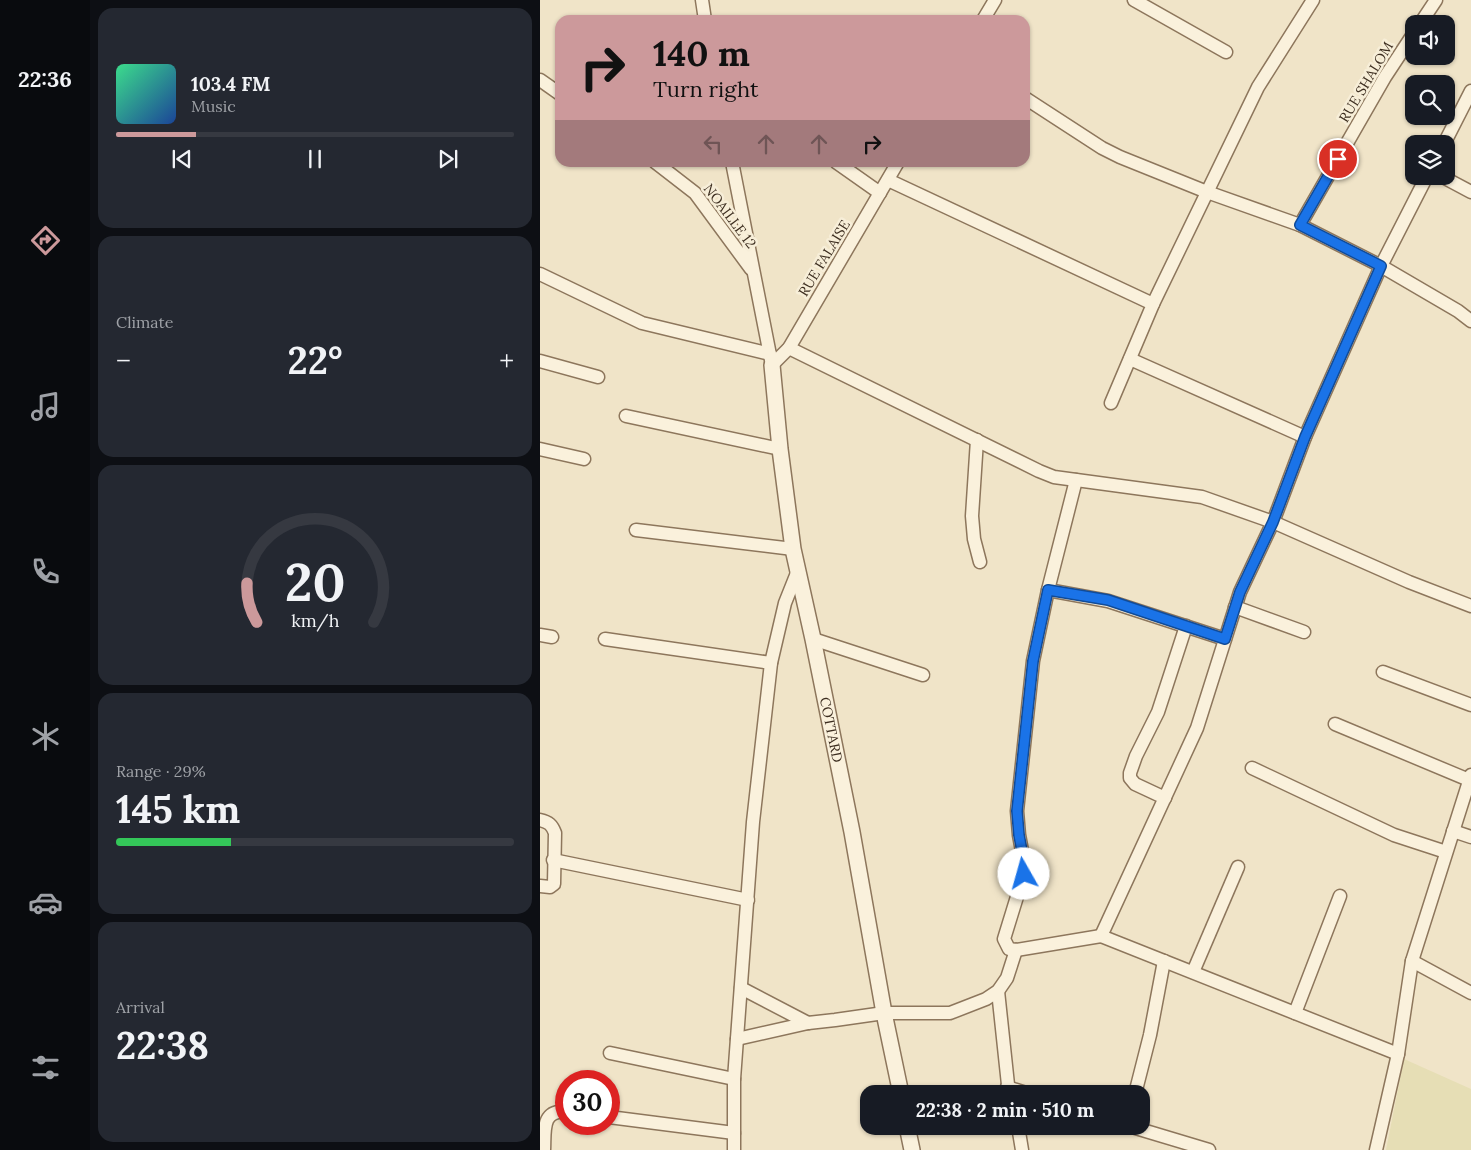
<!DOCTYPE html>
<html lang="en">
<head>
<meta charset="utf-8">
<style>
  :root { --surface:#171b24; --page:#242831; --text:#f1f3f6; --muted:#9ea1a6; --line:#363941; --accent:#cc999b }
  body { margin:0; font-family:Lora,serif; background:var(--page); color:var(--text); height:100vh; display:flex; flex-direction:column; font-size:19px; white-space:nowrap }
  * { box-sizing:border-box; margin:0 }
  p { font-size:16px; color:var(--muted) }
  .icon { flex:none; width:28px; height:28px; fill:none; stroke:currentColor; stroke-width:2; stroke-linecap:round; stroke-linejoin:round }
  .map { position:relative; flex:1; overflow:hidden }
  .panel { display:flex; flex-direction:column; gap:8px; padding:8px; background:#0d0f14; width:450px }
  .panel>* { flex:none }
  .guide { position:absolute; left:15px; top:15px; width:475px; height:152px; border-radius:15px; box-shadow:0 1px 4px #0004; background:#cc999b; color:#111; overflow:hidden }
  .fabs { position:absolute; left:865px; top:15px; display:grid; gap:10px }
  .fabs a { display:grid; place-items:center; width:50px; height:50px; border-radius:10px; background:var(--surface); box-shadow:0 1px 4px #0004; font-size:25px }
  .speed { position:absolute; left:15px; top:1070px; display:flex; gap:10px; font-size:25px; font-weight:700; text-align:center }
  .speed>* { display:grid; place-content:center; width:65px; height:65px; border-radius:50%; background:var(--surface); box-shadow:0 1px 4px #0004; line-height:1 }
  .speed .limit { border:8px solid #d22; background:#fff; color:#111 }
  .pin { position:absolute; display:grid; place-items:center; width:42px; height:42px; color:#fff; margin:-21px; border:2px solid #fff; border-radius:50%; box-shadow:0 1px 5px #0007 }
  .me { position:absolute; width:55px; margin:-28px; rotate:353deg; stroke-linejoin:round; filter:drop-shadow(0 0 4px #0008) }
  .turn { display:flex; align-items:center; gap:18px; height:105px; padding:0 15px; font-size:22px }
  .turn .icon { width:65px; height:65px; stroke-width:2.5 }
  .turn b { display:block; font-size:35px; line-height:42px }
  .lanes { display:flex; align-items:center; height:48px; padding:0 15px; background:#0003; justify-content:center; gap:25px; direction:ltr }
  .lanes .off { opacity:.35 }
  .big { font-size:38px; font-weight:700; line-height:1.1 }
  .panel .card { flex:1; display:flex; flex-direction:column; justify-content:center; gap:8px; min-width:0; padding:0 18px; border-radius:15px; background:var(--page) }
  .panel .dial { align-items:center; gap:0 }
  .dial svg { height:130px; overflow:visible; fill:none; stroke:var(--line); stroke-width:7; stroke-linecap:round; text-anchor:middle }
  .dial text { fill:var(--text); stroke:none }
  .song { display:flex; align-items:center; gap:15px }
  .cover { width:60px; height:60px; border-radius:8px; background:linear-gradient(135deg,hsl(150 70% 55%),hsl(220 70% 35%)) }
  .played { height:5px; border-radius:2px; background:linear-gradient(90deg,var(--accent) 20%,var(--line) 20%) }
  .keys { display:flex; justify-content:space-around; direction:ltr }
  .heat { display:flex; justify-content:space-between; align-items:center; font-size:28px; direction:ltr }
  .charge { height:8px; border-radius:4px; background:linear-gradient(90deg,#34c759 29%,var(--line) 0) }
  .trip { position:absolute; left:320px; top:1085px; width:290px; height:50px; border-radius:15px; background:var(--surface); box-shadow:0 1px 4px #0004; font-weight:700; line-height:50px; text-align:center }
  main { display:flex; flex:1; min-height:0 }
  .dock { display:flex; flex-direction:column; width:90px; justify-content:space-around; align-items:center; background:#090b0e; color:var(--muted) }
  .dock .icon { width:35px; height:35px }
  .dock .current { color:var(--accent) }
  .dock b { font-size:22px; color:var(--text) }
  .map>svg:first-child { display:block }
  .farmland { fill:#e6deb5 }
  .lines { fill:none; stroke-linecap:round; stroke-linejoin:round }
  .minor-casing { stroke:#8d765c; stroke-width:15 }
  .tertiary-casing { stroke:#8d765c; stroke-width:18 }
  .minor { stroke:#faf1dc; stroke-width:12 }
  .tertiary { stroke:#faf1dc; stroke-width:15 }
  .route-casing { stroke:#114b97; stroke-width:12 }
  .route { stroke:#1a73e8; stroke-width:9 }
  .labels { text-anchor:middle; stroke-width:5; stroke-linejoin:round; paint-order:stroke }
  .street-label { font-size:14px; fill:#3d2e20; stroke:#f7eed8 }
</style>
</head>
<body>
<main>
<nav class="dock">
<b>22:36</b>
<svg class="icon current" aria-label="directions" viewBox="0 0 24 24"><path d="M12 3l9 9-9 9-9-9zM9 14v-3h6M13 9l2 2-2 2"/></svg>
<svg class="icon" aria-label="music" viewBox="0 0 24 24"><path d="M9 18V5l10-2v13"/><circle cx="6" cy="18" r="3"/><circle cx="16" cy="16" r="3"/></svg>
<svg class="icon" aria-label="phone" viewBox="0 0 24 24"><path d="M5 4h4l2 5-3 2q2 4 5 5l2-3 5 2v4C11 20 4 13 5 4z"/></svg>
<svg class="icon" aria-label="climate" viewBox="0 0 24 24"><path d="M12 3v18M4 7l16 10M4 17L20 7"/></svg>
<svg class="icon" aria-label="car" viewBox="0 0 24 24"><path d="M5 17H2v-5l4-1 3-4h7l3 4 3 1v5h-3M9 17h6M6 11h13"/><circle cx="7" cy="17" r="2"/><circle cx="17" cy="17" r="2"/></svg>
<svg class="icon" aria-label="filters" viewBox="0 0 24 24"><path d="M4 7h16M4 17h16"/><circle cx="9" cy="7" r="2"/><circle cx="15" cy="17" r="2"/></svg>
</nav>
<section class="panel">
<div class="card">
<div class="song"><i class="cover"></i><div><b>103.4 FM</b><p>Music</p></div></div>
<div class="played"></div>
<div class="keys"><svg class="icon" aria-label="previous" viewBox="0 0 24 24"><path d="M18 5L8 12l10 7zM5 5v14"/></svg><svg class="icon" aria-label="pause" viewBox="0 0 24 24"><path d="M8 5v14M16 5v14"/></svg><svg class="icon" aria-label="next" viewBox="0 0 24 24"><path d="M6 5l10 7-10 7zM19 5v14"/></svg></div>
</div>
<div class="card"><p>Climate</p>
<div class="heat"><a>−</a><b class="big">22°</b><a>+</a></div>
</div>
<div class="card dial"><svg viewBox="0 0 100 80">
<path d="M14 69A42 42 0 1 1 86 69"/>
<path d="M14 69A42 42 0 0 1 8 45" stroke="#cc999b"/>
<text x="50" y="56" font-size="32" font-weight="700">20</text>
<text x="50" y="72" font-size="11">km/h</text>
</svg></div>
<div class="card"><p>Range · 29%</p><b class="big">145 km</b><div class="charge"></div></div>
<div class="card"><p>Arrival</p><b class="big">22:38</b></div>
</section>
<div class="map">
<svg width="931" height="1150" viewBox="0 0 931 1150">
  <rect width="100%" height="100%" fill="#f0e4c8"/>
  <polygon class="farmland" points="864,1059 931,1089 931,1150 846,1150"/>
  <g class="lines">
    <defs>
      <g id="minor">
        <polyline points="162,0 165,20"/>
        <polyline points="594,0 686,52"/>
        <polyline points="443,20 455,0"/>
        <polyline points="880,24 896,0"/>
        <polyline points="874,33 845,77 760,225 841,266 918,311 931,321"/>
        <polyline points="0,80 20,94"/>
        <polyline points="485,98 562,148 580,157 667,192 760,225"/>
        <polyline points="904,144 931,91"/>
        <polyline points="115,162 155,193 211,269"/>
        <polyline points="192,162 231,360"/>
        <polyline points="296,162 340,193"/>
        <polyline points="901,176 931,192"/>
        <polyline points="348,180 613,304 571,403"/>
        <polyline points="0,274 102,323 230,354"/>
        <polyline points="613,304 718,87 773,0"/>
        <polyline points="249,348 499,471 514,477 662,497 733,522 869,582 931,606"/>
        <polyline points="590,359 765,437"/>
        <polyline points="0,361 58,377"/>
        <polyline points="232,365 249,348 358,162"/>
        <polyline points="86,416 240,449"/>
        <polyline points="437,440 432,516 434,539 440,562"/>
        <polyline points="0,449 44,459"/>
        <polyline points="536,480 508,590 493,661 477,811 479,835 485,867 484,874 464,939 469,949 476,950 561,936"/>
        <polyline points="96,530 253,549"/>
        <polyline points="508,590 568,601 685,639"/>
        <polyline points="695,607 764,632"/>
        <polyline points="0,635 12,637"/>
        <polyline points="65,639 231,663"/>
        <polyline points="273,639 383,675"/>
        <polyline points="843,672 931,705"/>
        <polyline points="795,724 929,780"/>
        <polyline points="712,768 854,835 906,852"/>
        <polyline points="625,798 595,784 590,778 590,773 596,756 618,712 646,626"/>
        <path d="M0,820C9,822 12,825 15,833L14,884L10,887L0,886"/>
        <polyline points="913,831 931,837"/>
        <polyline points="13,860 208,900"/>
        <polyline points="872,961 931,993"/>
        <polyline points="653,972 698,867"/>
        <polyline points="201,988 268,1023"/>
        <polyline points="458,991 469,1094"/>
        <polyline points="755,1013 800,896"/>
        <polyline points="197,1039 268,1023 295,1020 344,1013 410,1013 446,999 458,991 467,978 476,950"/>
        <polyline points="70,1053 194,1079"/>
        <polyline points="858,1054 561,936 657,728 700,592 733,522 765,437 841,266 887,176"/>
        <polyline points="467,1087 489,1094"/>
        <polyline points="595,1094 610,1035 624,961"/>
        <polyline points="69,1117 194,1133"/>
        <polyline points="478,1126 482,1150"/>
        <polyline points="589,1126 669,1150"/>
        <path d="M4,1150C5,1132 1,1109 26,1112"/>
        <polyline points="194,1150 194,1079 213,822 231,663 245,603 257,573"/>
        <polyline points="836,1150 858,1054 872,961 931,775"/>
      </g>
      <g id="tertiary">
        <path id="s1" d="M232,365L240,449L253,549L273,639L312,832L344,1013L361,1094"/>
        <polyline points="367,1126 372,1150"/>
      </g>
    </defs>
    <use href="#minor" class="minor-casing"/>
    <use href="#tertiary" class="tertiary-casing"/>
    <use href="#minor" class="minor"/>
    <use href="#tertiary" class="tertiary"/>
  </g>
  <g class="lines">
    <defs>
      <polyline id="route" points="484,874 485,867 479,835 477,811 493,661 508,590 568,600 685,639 700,592 733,522 765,437 841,266 760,225 798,159"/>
    </defs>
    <use href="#route" class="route-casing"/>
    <use href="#route" class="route"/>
  </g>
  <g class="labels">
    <g class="street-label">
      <text transform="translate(826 82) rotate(-59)" y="5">RUE SHALOM</text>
      <text transform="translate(190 216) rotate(53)" y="5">NOAILLE 12</text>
      <text transform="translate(284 258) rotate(-59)" y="5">RUE FALAISE</text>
      <text dy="5" stroke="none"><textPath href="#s1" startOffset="370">COTTARD</textPath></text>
    </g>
  </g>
</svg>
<div class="fabs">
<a><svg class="icon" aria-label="sound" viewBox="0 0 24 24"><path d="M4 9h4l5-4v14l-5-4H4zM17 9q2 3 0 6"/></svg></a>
<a><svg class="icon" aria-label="search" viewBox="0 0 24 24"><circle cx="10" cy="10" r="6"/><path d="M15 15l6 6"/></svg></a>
<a><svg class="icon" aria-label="layers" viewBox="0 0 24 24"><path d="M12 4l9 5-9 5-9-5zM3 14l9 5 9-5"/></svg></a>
</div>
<div class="speed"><div class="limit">30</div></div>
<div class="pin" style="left:798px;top:159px;background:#d93025"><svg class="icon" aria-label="arrive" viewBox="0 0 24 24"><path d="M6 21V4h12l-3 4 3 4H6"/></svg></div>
<svg class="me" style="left:484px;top:874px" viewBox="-20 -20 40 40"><circle r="19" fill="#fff"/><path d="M0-13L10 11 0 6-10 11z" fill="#1a73e8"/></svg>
<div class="trip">22:38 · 2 min · 510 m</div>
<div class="guide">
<div class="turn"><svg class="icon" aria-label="right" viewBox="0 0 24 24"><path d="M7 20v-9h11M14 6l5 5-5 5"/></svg><div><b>140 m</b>Turn right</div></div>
<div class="lanes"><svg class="icon off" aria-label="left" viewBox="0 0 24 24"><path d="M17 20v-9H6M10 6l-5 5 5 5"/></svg><svg class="icon off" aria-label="ahead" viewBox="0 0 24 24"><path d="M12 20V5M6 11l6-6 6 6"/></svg><svg class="icon off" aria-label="ahead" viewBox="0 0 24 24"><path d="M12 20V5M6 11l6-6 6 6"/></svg><svg class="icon" aria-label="right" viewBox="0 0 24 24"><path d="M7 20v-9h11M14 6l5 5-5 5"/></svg></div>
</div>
</div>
</main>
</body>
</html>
